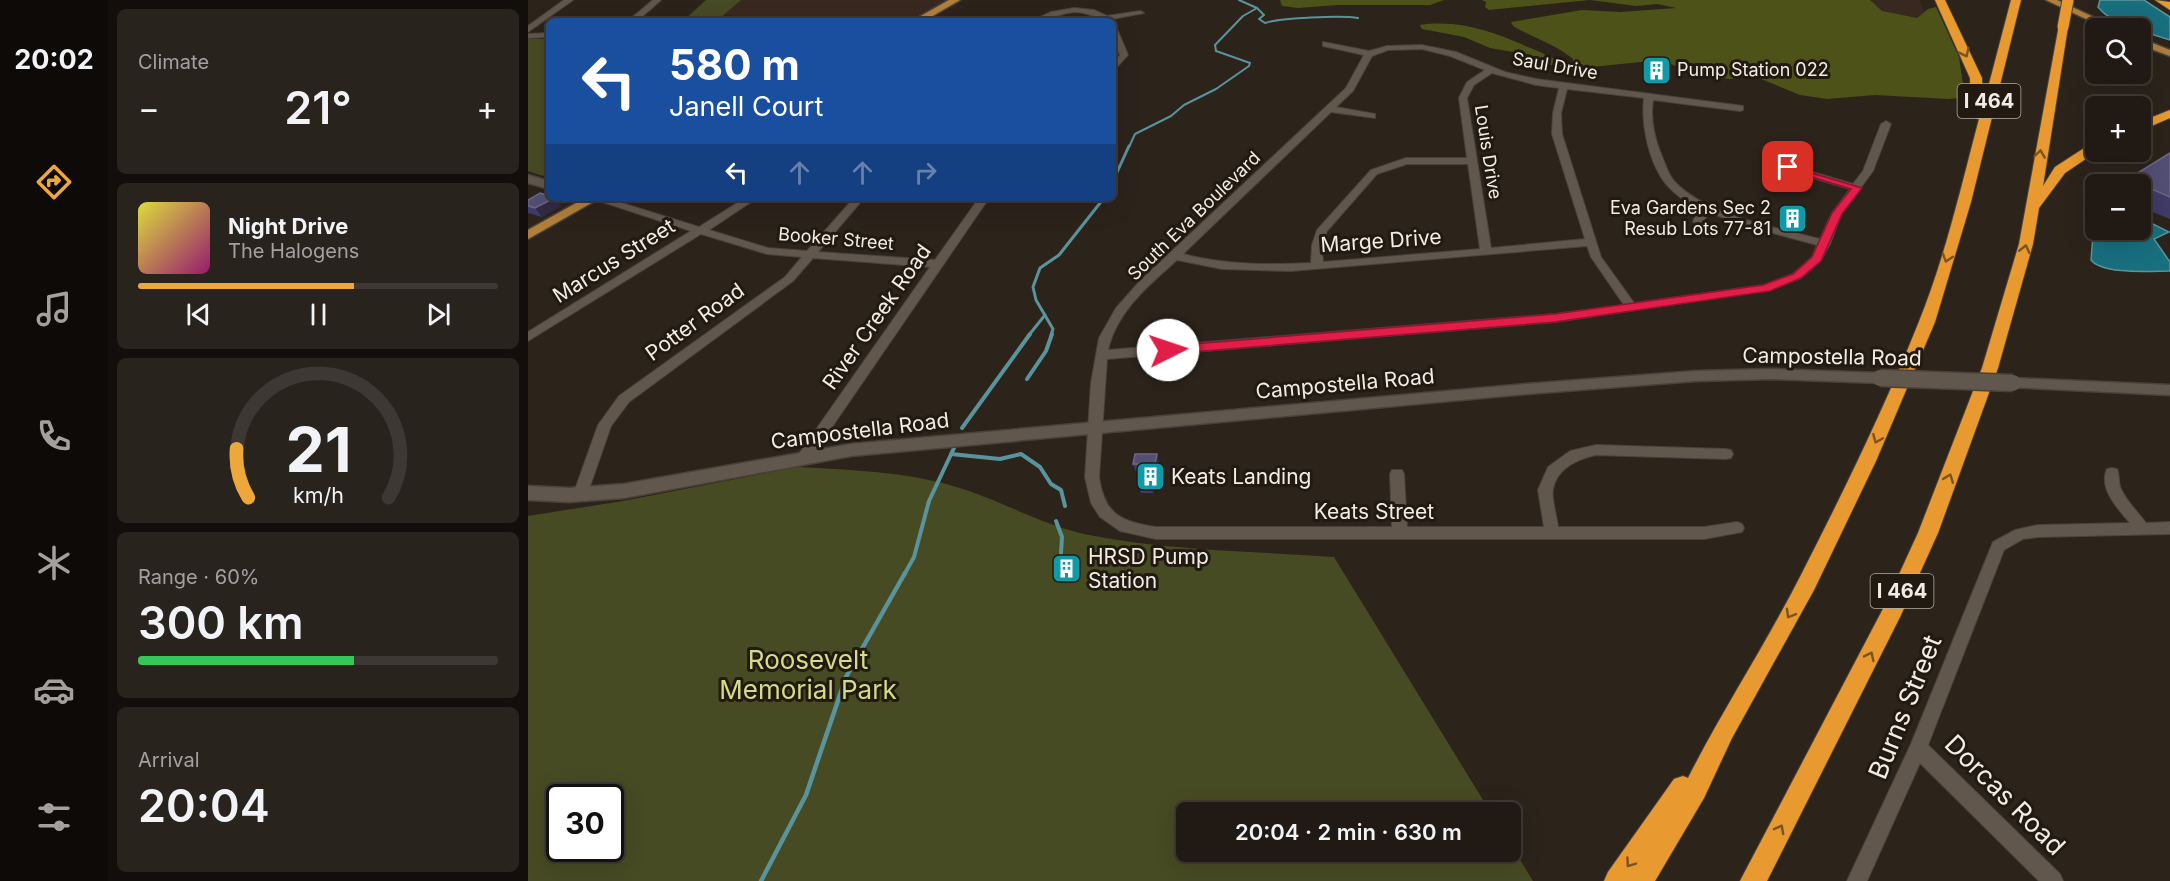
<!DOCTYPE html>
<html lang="en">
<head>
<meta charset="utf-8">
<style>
  :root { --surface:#211a14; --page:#29231d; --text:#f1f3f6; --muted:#a2a1a0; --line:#3e3834; --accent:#eda83b }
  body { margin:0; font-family:Inter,sans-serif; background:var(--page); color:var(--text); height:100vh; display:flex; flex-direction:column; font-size:22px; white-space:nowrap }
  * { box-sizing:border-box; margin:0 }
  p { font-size:20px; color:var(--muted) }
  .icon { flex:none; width:33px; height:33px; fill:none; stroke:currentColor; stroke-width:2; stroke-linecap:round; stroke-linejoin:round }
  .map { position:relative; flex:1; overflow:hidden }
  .panel { display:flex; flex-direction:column; gap:9px; padding:9px; background:#120e0b; width:420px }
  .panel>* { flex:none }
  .hud { position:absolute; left:18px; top:18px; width:570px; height:183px; border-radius:9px; box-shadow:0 6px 24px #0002,0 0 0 2px var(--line); background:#1a4fa0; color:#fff; overflow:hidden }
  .buttons { position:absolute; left:1557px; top:18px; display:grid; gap:12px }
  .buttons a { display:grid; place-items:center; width:66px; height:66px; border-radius:9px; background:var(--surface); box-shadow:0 6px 24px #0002,0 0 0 2px var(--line); font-size:30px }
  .speed { position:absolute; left:18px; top:784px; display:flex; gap:12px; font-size:30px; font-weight:700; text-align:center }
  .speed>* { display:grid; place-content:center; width:78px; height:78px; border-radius:50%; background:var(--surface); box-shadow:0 6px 24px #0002,0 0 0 2px var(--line); line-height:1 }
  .speed .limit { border:3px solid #111; border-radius:9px; background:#fff; color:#111 }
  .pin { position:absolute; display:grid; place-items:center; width:51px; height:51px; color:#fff; margin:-26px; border-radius:12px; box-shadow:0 3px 9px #0006 }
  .me { position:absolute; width:66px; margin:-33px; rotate:86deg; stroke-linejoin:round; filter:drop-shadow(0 0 4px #0008) }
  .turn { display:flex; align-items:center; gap:21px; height:126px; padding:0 24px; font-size:27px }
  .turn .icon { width:78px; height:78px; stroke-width:2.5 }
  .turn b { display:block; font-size:42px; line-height:51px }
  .lanes { display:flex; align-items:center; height:57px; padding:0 24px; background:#0003; justify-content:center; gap:30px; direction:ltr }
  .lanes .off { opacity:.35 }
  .big { font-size:45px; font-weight:600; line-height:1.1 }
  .panel .widget { flex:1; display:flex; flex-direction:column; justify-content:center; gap:9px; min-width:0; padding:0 21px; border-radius:9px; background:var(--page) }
  .panel .dial { align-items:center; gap:0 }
  .dial svg { height:156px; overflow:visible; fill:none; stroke:var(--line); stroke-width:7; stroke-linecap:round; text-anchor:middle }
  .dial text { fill:var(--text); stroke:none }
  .song { display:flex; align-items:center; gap:18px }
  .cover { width:72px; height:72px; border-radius:9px; background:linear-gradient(135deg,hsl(60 70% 55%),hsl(320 70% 35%)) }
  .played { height:6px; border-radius:3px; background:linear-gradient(90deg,var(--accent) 60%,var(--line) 60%) }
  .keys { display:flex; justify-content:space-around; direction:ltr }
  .heat { display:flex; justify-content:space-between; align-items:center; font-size:33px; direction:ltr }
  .charge { height:9px; border-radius:4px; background:linear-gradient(90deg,#34c759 60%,var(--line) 0) }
  .trip { position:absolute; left:648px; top:802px; width:345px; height:60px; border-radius:9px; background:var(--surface); box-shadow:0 6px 24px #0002,0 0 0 2px var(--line); font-weight:600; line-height:60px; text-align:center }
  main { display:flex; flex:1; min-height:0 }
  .tabs { display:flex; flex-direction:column; width:108px; justify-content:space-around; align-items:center; background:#0d0a08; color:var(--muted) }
  .tabs .icon { width:42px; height:42px }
  .tabs .selected { color:var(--accent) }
  .tabs b { font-size:27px; color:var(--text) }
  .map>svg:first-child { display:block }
  .industrial { fill:#392820 }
  .education { fill:#39281f }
  .green { fill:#464b23; fill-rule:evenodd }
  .forest { fill:#4c5218 }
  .water { fill:#186f7e; stroke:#59949d; stroke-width:1.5 }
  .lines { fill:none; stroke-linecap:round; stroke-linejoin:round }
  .stream-far3 { stroke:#59949d; stroke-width:2 }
  .stream-far2 { stroke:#59949d; stroke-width:3 }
  .stream-far1 { stroke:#59949d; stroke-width:4 }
  .stream { stroke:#59949d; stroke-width:4.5 }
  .minor-casing { stroke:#49423b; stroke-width:2 }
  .tertiary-casing { stroke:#49423b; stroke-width:3 }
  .secondary-casing { stroke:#49423b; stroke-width:3 }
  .primary-casing { stroke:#49423b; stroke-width:3 }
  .motorway-casing { stroke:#49423b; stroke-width:2 }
  .minor { fill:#62574d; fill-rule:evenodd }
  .tertiary { fill:#62574d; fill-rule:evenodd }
  .secondary { fill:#62574d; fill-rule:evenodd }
  .primary { fill:#b27f3b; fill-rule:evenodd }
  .motorway { fill:#e8992f; fill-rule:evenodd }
  .secondary-bridge-casing { stroke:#49423b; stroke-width:19; stroke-linecap:butt }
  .motorway-bridge-casing { stroke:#49423b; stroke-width:13; stroke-linecap:butt }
  .secondary-bridge { stroke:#62574d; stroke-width:16 }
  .motorway-bridge { stroke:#e8992f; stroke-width:11 }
  .wall { fill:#403b67 }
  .shaded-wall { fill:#302a43 }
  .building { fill:#534e74; stroke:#6c6786; stroke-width:1.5 }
  .oneway { stroke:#7b531e }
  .route { fill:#e11d48; stroke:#92132f; stroke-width:1.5 }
  .labels { text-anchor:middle; stroke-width:6; stroke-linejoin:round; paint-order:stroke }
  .far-street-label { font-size:18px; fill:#f2ece6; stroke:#221a11 }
  .far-poi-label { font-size:18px; fill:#f2ece6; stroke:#221a11; text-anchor:start }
  .shield { fill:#221a11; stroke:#b4ada6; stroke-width:1.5 }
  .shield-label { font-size:20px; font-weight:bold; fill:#f2ece6 }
  .street-label { font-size:21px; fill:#f2ece6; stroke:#221a11 }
  .poi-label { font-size:21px; fill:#f2ece6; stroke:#221a11; text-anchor:start }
  .near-park-label { font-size:26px; fill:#d1dd87; stroke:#221a11 }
  .near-street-label { font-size:26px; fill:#f2ece6; stroke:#221a11 }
</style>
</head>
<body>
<main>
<nav class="tabs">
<b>20:02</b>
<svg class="icon selected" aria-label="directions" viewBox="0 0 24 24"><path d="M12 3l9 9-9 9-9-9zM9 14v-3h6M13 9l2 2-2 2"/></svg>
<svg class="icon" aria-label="music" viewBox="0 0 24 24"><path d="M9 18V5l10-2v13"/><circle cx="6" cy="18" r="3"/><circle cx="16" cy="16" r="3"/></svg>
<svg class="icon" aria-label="phone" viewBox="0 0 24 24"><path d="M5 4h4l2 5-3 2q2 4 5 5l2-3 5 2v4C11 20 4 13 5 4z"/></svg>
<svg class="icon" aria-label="climate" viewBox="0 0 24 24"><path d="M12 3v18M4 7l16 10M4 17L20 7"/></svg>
<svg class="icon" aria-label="car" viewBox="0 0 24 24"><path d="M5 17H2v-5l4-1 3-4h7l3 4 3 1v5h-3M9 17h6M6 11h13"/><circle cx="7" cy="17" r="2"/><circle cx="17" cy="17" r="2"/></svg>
<svg class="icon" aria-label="filters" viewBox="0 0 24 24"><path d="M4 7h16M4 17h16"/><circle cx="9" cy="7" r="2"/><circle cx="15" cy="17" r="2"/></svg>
</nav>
<section class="panel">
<div class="widget"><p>Climate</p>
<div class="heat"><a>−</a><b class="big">21°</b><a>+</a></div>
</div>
<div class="widget">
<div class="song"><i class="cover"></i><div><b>Night Drive</b><p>The Halogens</p></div></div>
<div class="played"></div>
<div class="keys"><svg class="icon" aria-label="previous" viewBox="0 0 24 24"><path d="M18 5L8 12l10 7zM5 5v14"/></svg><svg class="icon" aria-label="pause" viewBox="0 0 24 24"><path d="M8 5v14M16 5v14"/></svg><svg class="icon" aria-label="next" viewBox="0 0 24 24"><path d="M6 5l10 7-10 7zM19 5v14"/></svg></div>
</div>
<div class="widget dial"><svg viewBox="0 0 100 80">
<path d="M14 69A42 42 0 1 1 86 69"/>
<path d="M14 69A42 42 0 0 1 8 44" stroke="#eda83b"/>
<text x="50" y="56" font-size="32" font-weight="700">21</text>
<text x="50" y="72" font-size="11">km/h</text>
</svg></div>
<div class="widget"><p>Range · 60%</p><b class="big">300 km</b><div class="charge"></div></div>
<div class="widget"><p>Arrival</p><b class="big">20:04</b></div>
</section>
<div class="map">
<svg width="1642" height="881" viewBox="0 0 1642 881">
  <rect width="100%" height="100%" fill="#2c231b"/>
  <polygon class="industrial" points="1336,0 1391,0 1421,64"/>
  <polygon class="education" points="213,0 422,0 383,21 271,21 196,15"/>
  <g class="green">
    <polygon points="178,0 213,0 189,21 155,21"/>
    <polygon points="0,39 21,39 21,170 15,176 0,171"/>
    <path d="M269,467C323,470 389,472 441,491C481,505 518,526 561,535C641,551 725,551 806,557L963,813H658V852H982L983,845L1005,881H0V516L95,501ZM32,798H82V849H32Z"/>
  </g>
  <g class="forest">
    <polygon points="752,0 916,0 902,5 810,5 770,8 754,6"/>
    <path d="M954,0H1342L1354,11L1389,18L1400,9L1408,7L1431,57L1435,84L1442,97L1420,99L1347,95L1299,99L1272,95L1226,76L1202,79L1174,76L1132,60L1045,69L1011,63L1003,55L962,48L936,37L894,29L892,25C935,19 967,33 1005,49C1018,54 1030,63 1045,62V59C1027,44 1005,38 985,26L983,22L1054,10L1092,12L1148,8L1129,4L1108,6L1062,0L961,10L957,7L958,2Z"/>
  </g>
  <g class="water">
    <path d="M1572,0H1616L1642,17V40L1613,31L1612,28C1598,28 1579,18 1570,7Z"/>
    <path d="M1567,211L1568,230H1612L1613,218L1641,232L1626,239L1642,262V271C1623,271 1575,275 1563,260Z"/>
  </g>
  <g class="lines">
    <g class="stream-far3">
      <path d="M729,8L736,15L731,19L737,23C751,18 814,15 830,18"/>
      <polyline points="601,147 607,134 643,116 656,105 688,89 721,66 722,63 688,51 687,45 715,16 729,8 711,0"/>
    </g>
    <g class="stream-far2">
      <polyline points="585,181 601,146"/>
      <polyline points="501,335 517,315"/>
      <polyline points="523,335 525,329 508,300 505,287 512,268 531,255 576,198"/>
    </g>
    <g class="stream-far1">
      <polyline points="499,379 518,351 524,334"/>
      <polyline points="434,428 502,334"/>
      <polyline points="423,454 472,459 493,454 512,467 523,484 533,490 537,506"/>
      <polyline points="528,521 534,537 533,553"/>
      <polyline points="376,575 386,557 401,501 426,448"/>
    </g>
    <polyline class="stream" points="233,881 278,795 318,677 377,573"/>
    <defs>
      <g id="minor">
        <polygon points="36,0 45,0 0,32 0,26"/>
        <polygon points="125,0 133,0 109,21 100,21"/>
        <path d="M546,8L566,10L579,16L612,11L616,13L584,19L585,21C572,21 562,12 547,12C532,13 519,21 504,21L523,12Z"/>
        <polygon points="585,27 589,29 600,55 585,71 585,64 592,55 585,38"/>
        <polygon points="21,33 21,37 0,38 0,34"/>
        <path d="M795,42L841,51L859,46L894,45L928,52L977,72L1008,79L1215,106V110L1212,111L1125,100C1122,119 1126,136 1133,154C1137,163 1140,175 1147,182C1181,217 1247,227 1292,239L1304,213L1322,189L1275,175L1240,160L1248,158L1281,171L1325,184L1335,171L1353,124L1358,121L1363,124L1345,171L1314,213L1302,244L1293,260L1273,278L1242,290L1027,322L579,359L571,477C576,514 593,522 628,527H864L862,474L864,470H874L876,474L879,527H1016L1010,490L1020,467L1042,451L1068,445L1198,449L1203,450L1205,454L1203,458L1198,459L1068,455C1050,459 1029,468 1025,489C1023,499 1029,516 1030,527H1176L1209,522L1214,524L1216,528L1214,532L1176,539H628L592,531L572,517L563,503L557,477L563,383L571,338L588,308L612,281L818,88L836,55L795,46ZM894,49L922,56L957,70L939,82L931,98L939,158H878L843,170L789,230L784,245L783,263C740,265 697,265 655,254L803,112L847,118V114L808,107L825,91L844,56L860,50ZM964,73L1008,85L1031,88L1025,113L1024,134L1057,239L963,248L939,98L946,85ZM1039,89L1116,98C1113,125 1121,163 1138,184C1147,195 1160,203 1172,209L1165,221L1166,223H1174L1181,212L1211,224L1289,245L1284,257L1265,274L1236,285L1106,303L1073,257L1034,134L1033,113ZM879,164H940L952,249L795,262L794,245L799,231L849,174ZM1059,246L1063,257L1096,305L1027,314L580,350C589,311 620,286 649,260L694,269L763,271Z"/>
        <polygon points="62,198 78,198 171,227 217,198 229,198 181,230 240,248 279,251 326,198 336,198 290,252 407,260 451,198 461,198 280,462 270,462 268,458 402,267 285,258 265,281 101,402 83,426 59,495 57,499 47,499 45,495 70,425 91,396 257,277 274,257 239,254 173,234 0,341 0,332 163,231"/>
        <path d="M1584,468L1589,469C1592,476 1590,483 1593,489C1599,502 1610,512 1618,523L1642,522V534L1510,537L1495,539L1476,550L1400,745L1532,874L1535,881H1511L1392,763L1339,881H1319L1383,744L1465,542L1487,530L1510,525L1602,523C1590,509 1570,488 1579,469Z"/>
      </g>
      <polygon id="tertiary" points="0,175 21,181 21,189 0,183"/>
      <g id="secondary">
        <polygon points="1243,369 1352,373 1360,378 1352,383 1243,379 1168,381 998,394 323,456 96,498 41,502 0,500 0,486 41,488 96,484 323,444 998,384 1168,371"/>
        <polygon points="1485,378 1642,385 1642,395 1480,387 1477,383"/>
      </g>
      <g id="primary">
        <polygon points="421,0 432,0 396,21 384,21"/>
        <polygon points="1518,0 1529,0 1589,28 1577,28"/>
        <polygon points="1612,38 1642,50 1642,56 1612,45"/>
        <polygon points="57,198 72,198 0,239 0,230"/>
      </g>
      <g id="motorway">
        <path d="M1407,0H1417L1454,78L1455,107L1483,0H1493L1443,202L1407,322L1348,461L1286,590L1204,738L1176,798L1127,881H1076L1080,872L1146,779L1155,776L1160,778C1195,709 1238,644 1273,575C1315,493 1356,409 1390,324C1417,258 1433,187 1451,119L1443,116L1442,78Z"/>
        <polygon points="1627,0 1642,2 1642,10"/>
        <polygon points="1531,25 1540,27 1515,186 1527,167 1564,143 1568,142 1568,152 1537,173 1511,208 1505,244 1470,368 1410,533 1372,617 1239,881 1212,881 1356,607 1390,533 1454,368 1491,244"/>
        <polygon points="1642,110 1642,118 1612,131 1612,122"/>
      </g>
    </defs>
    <use href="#minor" class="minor-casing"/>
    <use href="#tertiary" class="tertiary-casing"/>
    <use href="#secondary" class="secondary-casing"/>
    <use href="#primary" class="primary-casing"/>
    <use href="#motorway" class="motorway-casing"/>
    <use href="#minor" class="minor"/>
    <use href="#tertiary" class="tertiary"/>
    <use href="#secondary" class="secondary"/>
    <use href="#primary" class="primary"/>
    <use href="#motorway" class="motorway"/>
    <defs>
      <polyline id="secondary-bridge" points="1352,378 1485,383"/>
      <polyline id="motorway-bridge" points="1535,27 1540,0"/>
    </defs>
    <use href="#secondary-bridge" class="secondary-bridge-casing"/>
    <use href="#motorway-bridge" class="motorway-bridge-casing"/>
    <use href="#secondary-bridge" class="secondary-bridge"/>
    <use href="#motorway-bridge" class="motorway-bridge"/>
  </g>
  <g class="wall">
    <polygon points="1642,153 1642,219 1612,207 1612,184 1596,184 1600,179"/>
    <polygon points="21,198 28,198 33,206 14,217 0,213 0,200"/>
    <polygon points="629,454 631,463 625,493 613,493 610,484 613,472 608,472 605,464"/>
  </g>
  <g class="shaded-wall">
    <polygon points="26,198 28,198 33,206 14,217 7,208"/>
    <polygon points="629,454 631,463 625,493 623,484"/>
  </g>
  <g class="building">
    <polygon points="1642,153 1642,197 1600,179"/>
    <polygon points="12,193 21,196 21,198 26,198 7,208 0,206 0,200"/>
    <polygon points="607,454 629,454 623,484 610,484 614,464 605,464"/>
  </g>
  <defs><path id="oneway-chevron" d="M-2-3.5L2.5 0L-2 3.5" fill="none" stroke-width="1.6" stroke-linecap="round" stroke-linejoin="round" transform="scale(1.5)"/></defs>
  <g class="oneway">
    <use href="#oneway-chevron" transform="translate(1437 53) rotate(64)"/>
    <use href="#oneway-chevron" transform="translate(1512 154) rotate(-82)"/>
    <use href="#oneway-chevron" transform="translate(1497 249) rotate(-77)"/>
    <use href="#oneway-chevron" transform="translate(1419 258) rotate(107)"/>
    <use href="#oneway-chevron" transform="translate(1349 439) rotate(113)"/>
    <use href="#oneway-chevron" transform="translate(1421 478) rotate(-69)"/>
    <use href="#oneway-chevron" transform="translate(1262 614) rotate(120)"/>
    <use href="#oneway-chevron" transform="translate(1342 656) rotate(-64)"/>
    <use href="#oneway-chevron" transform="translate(1252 829) rotate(-62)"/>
    <use href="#oneway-chevron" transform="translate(1102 863) rotate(125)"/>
  </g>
  <polygon class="route" points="1257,165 1334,188 1314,214 1293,261 1273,278 1242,291 1027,322 640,354 634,350 640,346 1027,314 1235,285 1265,274 1284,257 1304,213 1323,189 1257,169"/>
  <defs>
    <symbol id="building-square" viewBox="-11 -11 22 22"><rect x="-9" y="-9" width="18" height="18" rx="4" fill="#0f9aa8" stroke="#221a11"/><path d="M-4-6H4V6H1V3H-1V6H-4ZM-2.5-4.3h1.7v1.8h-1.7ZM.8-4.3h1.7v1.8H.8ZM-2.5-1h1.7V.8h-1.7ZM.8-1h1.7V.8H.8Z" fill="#fff"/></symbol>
  </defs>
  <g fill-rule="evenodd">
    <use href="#building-square" x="1112" y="54" width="33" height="33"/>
    <use href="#building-square" x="1248" y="202" width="33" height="33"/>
    <use href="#building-square" x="606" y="460" width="33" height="33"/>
    <use href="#building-square" x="522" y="552" width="33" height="33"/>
  </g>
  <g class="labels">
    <g class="far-street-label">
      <text transform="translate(1027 66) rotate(10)" y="6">Saul Drive</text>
      <text transform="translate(960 152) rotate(81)" y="6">Louis Drive</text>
      <text transform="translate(666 216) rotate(-44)" y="6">South Eva Boulevard</text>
      <text transform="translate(308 239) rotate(5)" y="6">Booker Street</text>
    </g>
    <g class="far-poi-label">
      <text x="1149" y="76">Pump Station 022</text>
      <text x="1243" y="214" text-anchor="end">Eva Gardens Sec 2<tspan x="1243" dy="21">Resub Lots 77-81</tspan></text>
    </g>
    <g class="shield">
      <rect x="1429.5" y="84" width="63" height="34" rx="4.5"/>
      <rect x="1342.5" y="574" width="63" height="34" rx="4.5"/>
    </g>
    <g class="shield-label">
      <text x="1461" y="108">I 464</text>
      <text x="1374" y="598">I 464</text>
    </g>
    <g class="street-label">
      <text transform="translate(853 241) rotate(-4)" y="7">Marge Drive</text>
      <text transform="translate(86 261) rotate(-32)" y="7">Marcus Street</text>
      <text transform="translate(349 317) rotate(-55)" y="7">River Creek Road</text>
      <text transform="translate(167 322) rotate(-36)" y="7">Potter Road</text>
      <text transform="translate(1304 357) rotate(1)" y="7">Campostella Road</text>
      <text transform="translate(817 384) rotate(-5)" y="7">Campostella Road</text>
      <text transform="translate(332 431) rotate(-7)" y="7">Campostella Road</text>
      <text x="846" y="519">Keats Street</text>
    </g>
    <g class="poi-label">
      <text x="643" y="484">Keats Landing</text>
      <text x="560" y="564">HRSD Pump<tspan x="560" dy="24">Station</tspan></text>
    </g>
    <g class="near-park-label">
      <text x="280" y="669">Roosevelt<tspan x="280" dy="30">Memorial Park</tspan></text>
    </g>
    <g class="near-street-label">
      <text transform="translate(1377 707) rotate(-68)" y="9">Burns Street</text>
      <text transform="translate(1477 795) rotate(45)" y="9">Dorcas Road</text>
    </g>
  </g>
</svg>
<div class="buttons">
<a><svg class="icon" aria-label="search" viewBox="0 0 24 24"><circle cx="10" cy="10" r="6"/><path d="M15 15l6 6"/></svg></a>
<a>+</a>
<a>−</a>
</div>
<div class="speed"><div class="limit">30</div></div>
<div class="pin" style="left:1260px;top:167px;background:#d93025"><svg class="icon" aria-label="arrive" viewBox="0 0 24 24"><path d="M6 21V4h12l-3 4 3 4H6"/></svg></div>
<svg class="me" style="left:640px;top:350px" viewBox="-20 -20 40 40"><circle r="19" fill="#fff"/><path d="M0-13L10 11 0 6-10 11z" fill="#e11d48"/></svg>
<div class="trip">20:04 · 2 min · 630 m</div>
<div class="hud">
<div class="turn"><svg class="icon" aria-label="left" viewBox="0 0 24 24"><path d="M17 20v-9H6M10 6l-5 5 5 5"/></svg><div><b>580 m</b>Janell Court</div></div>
<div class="lanes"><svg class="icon" aria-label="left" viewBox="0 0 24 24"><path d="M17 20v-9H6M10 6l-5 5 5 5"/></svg><svg class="icon off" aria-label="ahead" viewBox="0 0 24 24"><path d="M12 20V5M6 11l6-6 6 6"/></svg><svg class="icon off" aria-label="ahead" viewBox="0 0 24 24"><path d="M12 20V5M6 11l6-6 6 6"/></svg><svg class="icon off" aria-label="right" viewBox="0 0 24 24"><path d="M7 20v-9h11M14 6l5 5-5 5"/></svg></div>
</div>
</div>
</main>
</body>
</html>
